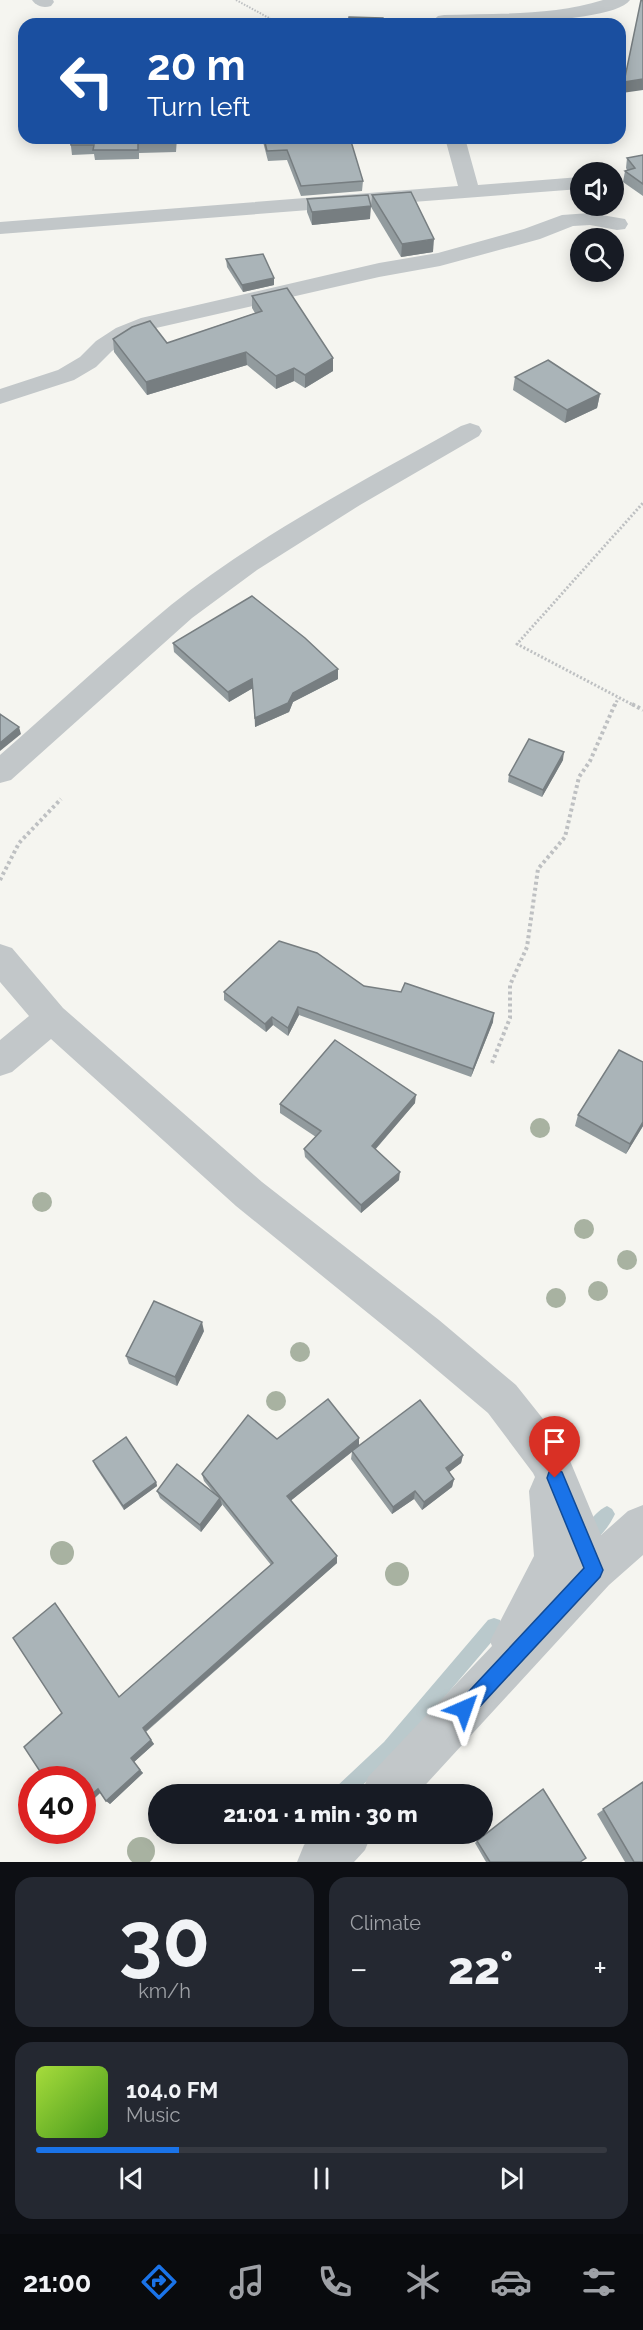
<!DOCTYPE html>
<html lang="en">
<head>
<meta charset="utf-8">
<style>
  :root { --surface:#171b24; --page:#242831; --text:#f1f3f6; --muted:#9ea1a6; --line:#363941; --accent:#1a73e8 }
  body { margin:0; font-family:Raleway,sans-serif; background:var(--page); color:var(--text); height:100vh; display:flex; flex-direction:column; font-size:22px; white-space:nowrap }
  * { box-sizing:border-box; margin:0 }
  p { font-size:20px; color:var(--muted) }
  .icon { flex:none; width:33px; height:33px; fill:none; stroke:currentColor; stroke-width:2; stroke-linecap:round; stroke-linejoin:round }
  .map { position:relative; height:1862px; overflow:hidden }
  .sheet { display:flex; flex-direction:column; gap:15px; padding:15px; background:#0d0f14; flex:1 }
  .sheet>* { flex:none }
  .hud { position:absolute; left:18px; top:18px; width:608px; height:126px; border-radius:18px; box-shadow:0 3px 15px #0003; background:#1a4fa0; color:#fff; overflow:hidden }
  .tools { position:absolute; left:570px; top:162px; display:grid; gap:12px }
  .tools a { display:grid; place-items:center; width:54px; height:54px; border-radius:50%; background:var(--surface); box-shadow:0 3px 15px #0003; font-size:30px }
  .speed { position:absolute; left:18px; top:1766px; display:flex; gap:12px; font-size:30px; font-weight:700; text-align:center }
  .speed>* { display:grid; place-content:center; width:78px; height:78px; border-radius:50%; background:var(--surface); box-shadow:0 3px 15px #0003; line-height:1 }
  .speed .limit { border:9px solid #d22; background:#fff; color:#111 }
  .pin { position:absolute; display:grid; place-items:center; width:51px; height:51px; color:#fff; margin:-62px -26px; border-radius:50% 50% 50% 0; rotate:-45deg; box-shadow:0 0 6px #0007 }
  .pin .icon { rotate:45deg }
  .me { position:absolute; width:66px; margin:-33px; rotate:43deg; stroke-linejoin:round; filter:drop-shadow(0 0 4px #0008) }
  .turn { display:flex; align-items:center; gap:21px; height:126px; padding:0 30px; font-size:27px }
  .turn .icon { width:78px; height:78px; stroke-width:2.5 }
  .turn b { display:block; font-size:42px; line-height:51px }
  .big { font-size:45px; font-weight:800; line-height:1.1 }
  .sheet .tile { flex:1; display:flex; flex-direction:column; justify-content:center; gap:9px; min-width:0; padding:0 21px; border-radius:18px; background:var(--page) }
  .sheet .dial { align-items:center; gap:0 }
  .dial b { font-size:78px; line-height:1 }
  .song { display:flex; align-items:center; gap:18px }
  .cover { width:72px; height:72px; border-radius:9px; background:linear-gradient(135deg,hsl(80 70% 55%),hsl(100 70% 35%)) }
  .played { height:6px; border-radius:3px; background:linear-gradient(90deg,var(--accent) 25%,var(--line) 25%) }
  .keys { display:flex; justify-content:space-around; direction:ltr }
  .heat { display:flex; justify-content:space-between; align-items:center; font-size:33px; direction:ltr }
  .sheet .tiles { flex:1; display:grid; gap:15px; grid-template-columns:1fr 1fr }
  .tile:last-child { grid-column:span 2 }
  .trip { position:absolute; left:148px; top:1784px; width:345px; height:60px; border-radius:30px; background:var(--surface); box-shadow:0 3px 15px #0003; font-weight:800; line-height:60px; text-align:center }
  .dock { display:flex; height:96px; justify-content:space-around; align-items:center; background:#090b0e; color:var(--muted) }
  .dock .icon { width:42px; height:42px }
  .dock .current { color:var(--accent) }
  .dock b { font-size:27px; color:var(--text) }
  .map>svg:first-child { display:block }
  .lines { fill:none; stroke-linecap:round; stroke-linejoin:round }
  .stream { fill:#bac9cc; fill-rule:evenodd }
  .path-far2 { stroke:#bec0c2; stroke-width:2; stroke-dasharray:1.5 1.5; stroke-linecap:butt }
  .path-far1 { stroke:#bec0c2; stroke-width:3; stroke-dasharray:2 2; stroke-linecap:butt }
  .path { stroke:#bec0c2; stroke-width:4; stroke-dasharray:3 3; stroke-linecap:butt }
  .minor { fill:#c2c7c9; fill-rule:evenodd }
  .tree { fill:#a8b2a1 }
  .wall { fill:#929b9e }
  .shaded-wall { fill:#777e81 }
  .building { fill:#aab4b8; stroke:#777e81; stroke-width:1.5 }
  .route { fill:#1a73e8; stroke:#114b97; stroke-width:1.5 }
</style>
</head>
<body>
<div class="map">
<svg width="643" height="1862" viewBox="0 0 643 1862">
  <rect width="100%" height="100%" fill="#f5f5f0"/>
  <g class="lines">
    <g class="stream">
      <path d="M607,1506L612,1509L615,1514C610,1525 598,1541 587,1546L581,1544L579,1538C584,1527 596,1511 607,1506Z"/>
      <polygon points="494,1618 500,1620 502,1626 500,1632 396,1754 353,1794 332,1794 335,1788 384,1742 488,1620"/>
    </g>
    <polyline class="path-far2" points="236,0 280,24"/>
    <g class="path-far1">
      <polyline points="615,706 618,698"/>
      <polyline points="635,706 517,644 643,503"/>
    </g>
    <g class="path">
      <polyline points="632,704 643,710"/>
      <polyline points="0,880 19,843 61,799"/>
      <polyline points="492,1063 510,1018 510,985 527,947 538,869 565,837 579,777 590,761 615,704"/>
    </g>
    <g class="minor">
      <path d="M32,0H53L54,2L51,6C44,8 37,7 32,0Z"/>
      <path d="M603,0H630C612,25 462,24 429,24L438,16L444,15C496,13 552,16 603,0Z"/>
      <polygon points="445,138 465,138 478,185 580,177 580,189 0,234 0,222 458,186"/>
      <polygon points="590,213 625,219 628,224 625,229 617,230 590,225 573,226 540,239 440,266 379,277 156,328 132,338 112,351 96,367 74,380 0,404 0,389 58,370 80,357 96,341 116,328 141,318 379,263 438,253 524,229 562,215"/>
      <path d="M470,423L479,426L482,431L479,436L360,505L257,570L192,618L11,780L0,783V755C57,705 113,653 171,605C257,536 365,480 461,426Z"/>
      <polygon points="0,944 12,948 63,1008 262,1182 439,1320 516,1385 563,1444 601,1535 628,1511 643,1505 643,1555 609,1585 417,1794 361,1794 368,1777 492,1646 490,1641 534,1556 529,1491 535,1477 533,1473 488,1413 411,1348 236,1206 51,1039 12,1072 0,1076 0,1040 29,1016 0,982"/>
      <polygon points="315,1833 372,1833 365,1850 354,1862 297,1862 304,1845"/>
    </g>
  </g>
  <g class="tree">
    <circle cx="540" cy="1128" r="10"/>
    <circle cx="42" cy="1202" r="10"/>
    <circle cx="584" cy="1229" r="10"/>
    <circle cx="627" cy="1260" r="10"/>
    <circle cx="598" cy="1291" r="10"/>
    <circle cx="556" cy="1298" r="10"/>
    <circle cx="300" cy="1352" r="10"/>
    <circle cx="276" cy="1401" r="10"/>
    <circle cx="62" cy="1553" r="12"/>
    <circle cx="397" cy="1574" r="12"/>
    <circle cx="141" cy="1851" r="14"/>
  </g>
  <g class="wall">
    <polygon points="70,138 177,138 176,152 139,153 139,159 95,160 94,154 72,155"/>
    <polygon points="262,138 350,138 363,181 362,191 301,196 287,160 268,161"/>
    <polygon points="643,155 643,196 623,182 625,171 627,170 626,168 627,158"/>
    <polygon points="372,195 433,252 401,257 371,207"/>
    <polygon points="307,199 370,219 312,225 307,212"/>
    <polygon points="226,259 274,285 243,292 227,267"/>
    <polygon points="252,296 333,371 305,388 294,381 276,389 247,365 147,395 114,352 113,339 167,343 255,313 252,308"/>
    <polygon points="515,377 600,394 597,408 565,423 513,390"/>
    <polygon points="173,643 338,679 293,702 289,712 255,727 253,688 229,702 174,652"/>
    <polygon points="563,760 542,797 508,782 509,775"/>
    <polygon points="364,986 493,1022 471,1077 299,1015 288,1036 273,1025 266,1032 224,1000 224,992"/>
    <polygon points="643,1062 643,1126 626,1154 575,1126 578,1115"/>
    <polygon points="415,1103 375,1150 399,1180 361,1213 305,1157 304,1149 316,1137 280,1113 280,1104"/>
    <polygon points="204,1331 177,1386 129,1364 126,1356"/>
    <polygon points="277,1439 463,1455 461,1463 449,1472 454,1479 452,1487 422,1510 414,1499 392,1514 351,1459 352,1452 291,1500 337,1556 337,1563 146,1732 154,1744 134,1762 143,1773 110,1804 100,1793 82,1810 82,1779 119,1697 271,1565 221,1503 222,1505 201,1532 160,1498 157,1491 213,1492 204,1481 202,1474"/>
    <polygon points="93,1461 156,1482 157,1486 124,1510 95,1466"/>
    <polygon points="643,1782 643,1862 625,1862 597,1814"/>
    <polygon points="477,1841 580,1862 486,1862 475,1843"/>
  </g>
  <g class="shaded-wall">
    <polygon points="643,79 643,90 622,93 624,82"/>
    <polygon points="371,206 370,219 312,225 312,212"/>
    <polygon points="434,239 433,252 401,257 402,244"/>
    <polygon points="274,278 274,285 243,292 242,285"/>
    <polygon points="246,352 247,365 147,395 146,382"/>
    <polygon points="333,358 333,371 305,388 305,375"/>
    <polygon points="294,368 294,381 276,389 276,376"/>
    <polygon points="600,394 597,408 565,423 567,410"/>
    <polygon points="338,669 338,679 293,702 289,712 255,727 255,718 293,693"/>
    <polygon points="252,679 253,688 229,702 228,692"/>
    <polygon points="19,727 21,734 0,751 0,743"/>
    <polygon points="564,752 563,760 542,797 543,790"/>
    <polygon points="298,1007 299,1015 288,1036 288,1028"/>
    <polygon points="494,1013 493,1022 471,1077 473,1069"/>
    <polygon points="272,1017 273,1025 266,1032 265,1024"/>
    <polygon points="416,1095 415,1103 371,1154 372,1146"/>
    <polygon points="643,1122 643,1126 626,1154 630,1144"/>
    <polygon points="400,1172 399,1180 361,1213 361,1205"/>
    <polygon points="202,1322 204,1331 177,1386 175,1377"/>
    <polygon points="359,1438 359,1446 288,1503 287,1496"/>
    <polygon points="463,1455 461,1463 444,1476 446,1468"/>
    <polygon points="454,1479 452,1487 422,1510 424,1502"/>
    <polygon points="156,1482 157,1486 124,1510 123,1506"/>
    <polygon points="415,1491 414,1499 392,1514 393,1507"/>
    <polygon points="220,1498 222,1505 201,1532 200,1525"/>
    <polygon points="337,1556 337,1563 145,1732 143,1728"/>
    <polygon points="151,1740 154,1744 134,1762 131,1758"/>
    <polygon points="140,1770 143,1773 110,1804 106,1801"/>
    <polygon points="98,1789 101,1792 82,1810 82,1803"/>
  </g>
  <g class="building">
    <polygon points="641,0 643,1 643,79 624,82"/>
    <polygon points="349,17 383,18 384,24 348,24"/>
    <polygon points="70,138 176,138 176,142 138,143 138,150 93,150 94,145 71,145"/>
    <polygon points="264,138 350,138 363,181 301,186 287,150 267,151"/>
    <polygon points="643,155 643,184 625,171 635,168 627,158"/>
    <polygon points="411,192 434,239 402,244 372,195"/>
    <polygon points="368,195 371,206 312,212 307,199"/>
    <polygon points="263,254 274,278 242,285 226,259"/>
    <polygon points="287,288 333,358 305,375 294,368 276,376 246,352 146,382 113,339 132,327 150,321 167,343 262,311 252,296"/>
    <polygon points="548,360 600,394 567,410 515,377"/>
    <polygon points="252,596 305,638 338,669 293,693 288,703 255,718 252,679 228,692 173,643"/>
    <polygon points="0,714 19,727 0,743"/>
    <polygon points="529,739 564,752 543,790 509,775"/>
    <polygon points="279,941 317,953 364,986 401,992 405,983 494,1013 473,1069 298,1007 288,1028 272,1017 265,1024 224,992"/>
    <polygon points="335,1040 416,1095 372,1146 400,1172 361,1205 304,1149 321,1131 280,1104"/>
    <polygon points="619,1050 643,1062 643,1122 630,1144 578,1115"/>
    <polygon points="154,1301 202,1322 175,1377 126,1356"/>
    <polygon points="328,1399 359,1438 287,1496 337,1556 143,1728 151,1740 131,1758 140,1770 106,1801 98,1789 82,1803 82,1779 45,1779 24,1747 62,1713 13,1638 55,1603 119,1697 273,1563 202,1474 248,1415 277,1439"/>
    <polygon points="420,1400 463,1455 446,1468 454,1479 424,1502 415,1491 393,1507 352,1451"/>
    <polygon points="126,1437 156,1482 123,1506 93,1461"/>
    <polygon points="177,1464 220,1498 200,1525 157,1491"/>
    <polygon points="643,1782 643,1862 634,1862 603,1809"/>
    <polygon points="543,1789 586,1858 580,1862 490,1862 477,1841"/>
  </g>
  <polygon class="route" points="555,1469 562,1472 603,1570 600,1577 471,1716 464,1719 458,1716 455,1709 458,1703 584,1568 547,1478 549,1472"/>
</svg>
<div class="tools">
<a><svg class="icon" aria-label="sound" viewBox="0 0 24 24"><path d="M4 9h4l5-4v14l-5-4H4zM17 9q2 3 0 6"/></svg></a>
<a><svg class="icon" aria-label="search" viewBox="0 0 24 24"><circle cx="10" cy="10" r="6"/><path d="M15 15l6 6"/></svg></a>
</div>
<div class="speed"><div class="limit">40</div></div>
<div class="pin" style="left:555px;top:1478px;background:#d93025"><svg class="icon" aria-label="arrive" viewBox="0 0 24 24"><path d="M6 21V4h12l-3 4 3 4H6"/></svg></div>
<svg class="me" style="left:464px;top:1709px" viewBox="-20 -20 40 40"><path d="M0-17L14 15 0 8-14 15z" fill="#1a73e8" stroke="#fff" stroke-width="4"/></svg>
<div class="trip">21:01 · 1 min · 30 m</div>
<div class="hud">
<div class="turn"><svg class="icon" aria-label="left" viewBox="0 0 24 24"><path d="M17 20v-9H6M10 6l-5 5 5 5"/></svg><div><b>20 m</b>Turn left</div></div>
</div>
</div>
<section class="sheet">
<div class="tiles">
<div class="tile dial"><b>30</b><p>km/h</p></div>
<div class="tile"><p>Climate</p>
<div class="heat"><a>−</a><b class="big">22°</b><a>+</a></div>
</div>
<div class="tile">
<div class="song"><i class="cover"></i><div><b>104.0 FM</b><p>Music</p></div></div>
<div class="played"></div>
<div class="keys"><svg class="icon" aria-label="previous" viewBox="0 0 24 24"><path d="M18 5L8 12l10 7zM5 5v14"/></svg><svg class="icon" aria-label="pause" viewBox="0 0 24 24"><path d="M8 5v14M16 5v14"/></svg><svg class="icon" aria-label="next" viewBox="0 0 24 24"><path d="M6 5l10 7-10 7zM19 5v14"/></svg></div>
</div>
</div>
</section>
<nav class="dock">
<b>21:00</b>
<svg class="icon current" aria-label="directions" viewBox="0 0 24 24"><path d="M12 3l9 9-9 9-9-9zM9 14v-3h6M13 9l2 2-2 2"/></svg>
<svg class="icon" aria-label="music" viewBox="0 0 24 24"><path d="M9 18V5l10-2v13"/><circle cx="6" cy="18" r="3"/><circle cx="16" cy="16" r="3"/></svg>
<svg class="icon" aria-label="phone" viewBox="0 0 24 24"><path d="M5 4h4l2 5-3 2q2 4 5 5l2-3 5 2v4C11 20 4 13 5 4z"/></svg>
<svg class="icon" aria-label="climate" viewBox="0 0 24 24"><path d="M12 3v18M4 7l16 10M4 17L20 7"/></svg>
<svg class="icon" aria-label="car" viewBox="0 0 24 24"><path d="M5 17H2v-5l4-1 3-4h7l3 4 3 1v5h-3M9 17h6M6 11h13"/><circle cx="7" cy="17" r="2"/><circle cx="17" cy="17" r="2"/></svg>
<svg class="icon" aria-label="filters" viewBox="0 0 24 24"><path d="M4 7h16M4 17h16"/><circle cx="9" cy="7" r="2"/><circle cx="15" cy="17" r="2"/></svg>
</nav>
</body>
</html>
